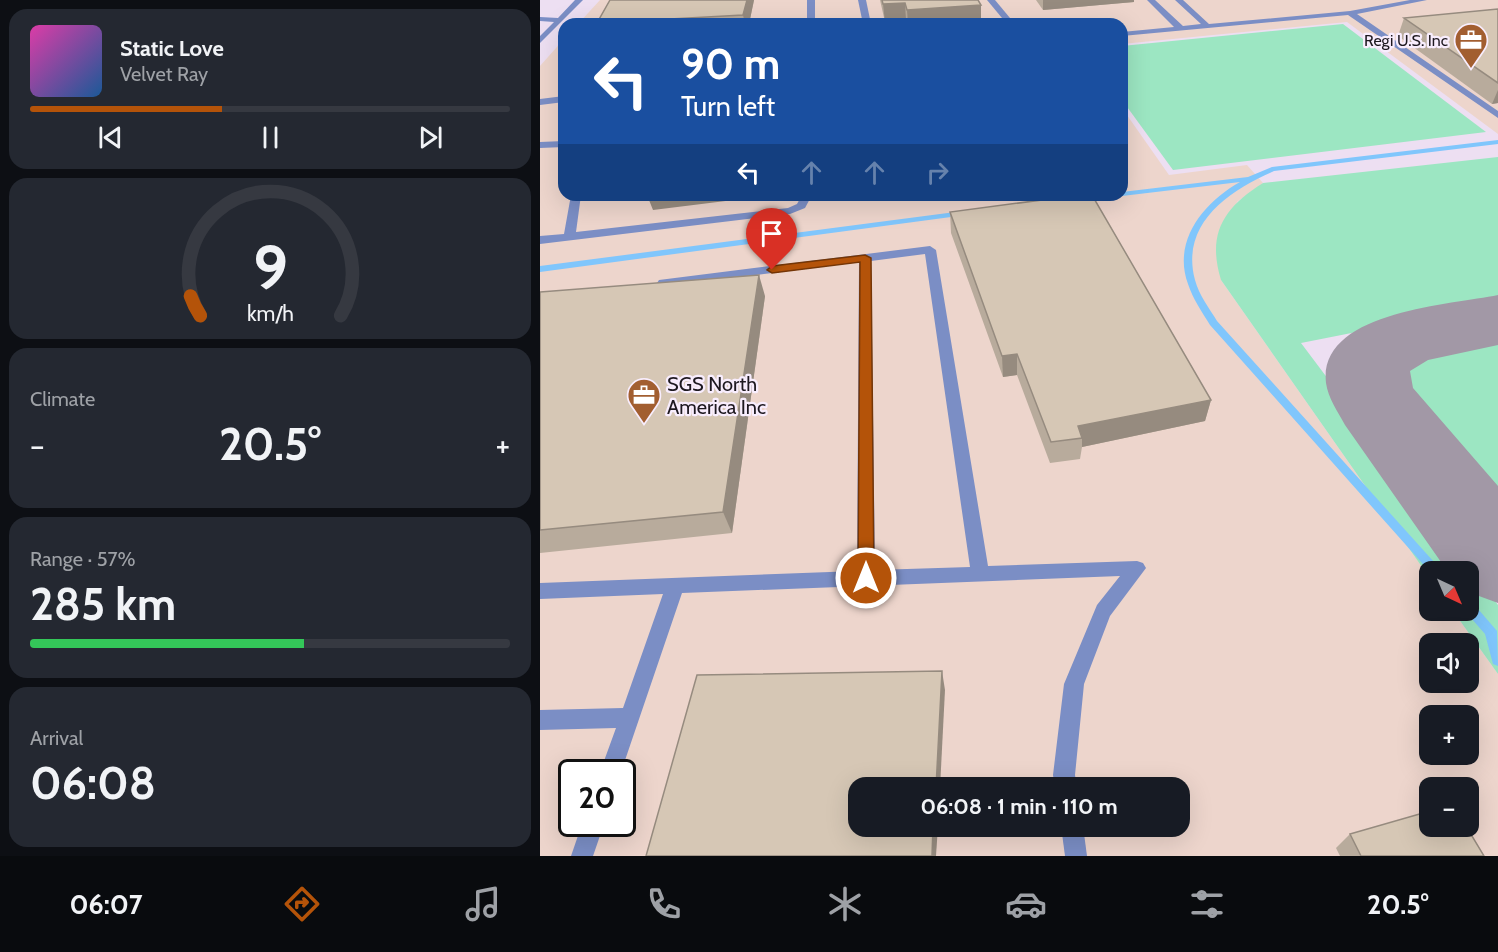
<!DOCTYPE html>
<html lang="en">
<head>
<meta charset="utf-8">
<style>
  :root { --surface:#171b24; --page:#242831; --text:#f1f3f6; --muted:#9ea1a6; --line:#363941; --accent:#b45309 }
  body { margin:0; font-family:Cabin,sans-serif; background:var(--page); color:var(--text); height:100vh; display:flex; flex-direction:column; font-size:22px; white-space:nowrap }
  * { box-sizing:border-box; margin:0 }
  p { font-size:20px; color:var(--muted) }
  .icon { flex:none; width:33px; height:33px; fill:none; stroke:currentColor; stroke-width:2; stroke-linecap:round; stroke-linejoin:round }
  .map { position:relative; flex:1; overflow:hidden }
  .sheet { display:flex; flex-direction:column; gap:9px; padding:9px; background:#0d0f14; width:540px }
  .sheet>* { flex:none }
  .hud { position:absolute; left:18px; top:18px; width:570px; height:183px; border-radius:18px; box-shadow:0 6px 24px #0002; background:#1a4fa0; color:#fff; overflow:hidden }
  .needle { width:39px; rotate:136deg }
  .controls { position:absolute; left:879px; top:561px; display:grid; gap:12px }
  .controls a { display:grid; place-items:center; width:60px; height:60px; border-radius:12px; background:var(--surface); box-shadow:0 6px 24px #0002; font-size:30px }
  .speed { position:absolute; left:18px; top:759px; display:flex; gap:12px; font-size:30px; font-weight:700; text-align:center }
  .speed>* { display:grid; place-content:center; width:78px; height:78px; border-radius:50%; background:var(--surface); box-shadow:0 6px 24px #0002; line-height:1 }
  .speed .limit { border:3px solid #111; border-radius:9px; background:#fff; color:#111 }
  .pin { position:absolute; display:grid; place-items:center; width:51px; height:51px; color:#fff; margin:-62px -26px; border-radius:50% 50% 50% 0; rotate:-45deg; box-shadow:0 0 6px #0007 }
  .pin .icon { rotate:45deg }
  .me { position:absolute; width:66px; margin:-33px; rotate:0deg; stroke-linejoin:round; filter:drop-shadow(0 0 4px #0008) }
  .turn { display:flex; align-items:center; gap:21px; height:126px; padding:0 24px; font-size:27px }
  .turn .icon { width:78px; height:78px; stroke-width:2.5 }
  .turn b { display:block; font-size:42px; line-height:51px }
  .lanes { display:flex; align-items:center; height:57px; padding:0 24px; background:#0003; justify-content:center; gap:30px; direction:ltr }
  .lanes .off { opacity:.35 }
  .big { font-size:45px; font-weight:700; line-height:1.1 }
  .sheet .widget { flex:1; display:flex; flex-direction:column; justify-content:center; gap:9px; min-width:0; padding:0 21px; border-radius:18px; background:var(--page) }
  .sheet .dial { align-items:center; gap:0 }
  .dial svg { height:156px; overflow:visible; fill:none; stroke:var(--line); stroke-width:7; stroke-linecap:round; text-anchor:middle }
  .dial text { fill:var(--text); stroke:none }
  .song { display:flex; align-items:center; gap:18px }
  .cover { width:72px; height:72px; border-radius:9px; background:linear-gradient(135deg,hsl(320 70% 55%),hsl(210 70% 35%)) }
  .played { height:6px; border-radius:3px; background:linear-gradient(90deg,var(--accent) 40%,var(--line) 40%) }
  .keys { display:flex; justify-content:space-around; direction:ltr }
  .heat { display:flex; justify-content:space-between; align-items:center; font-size:33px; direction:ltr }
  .charge { height:9px; border-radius:4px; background:linear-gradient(90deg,#34c759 57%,var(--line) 0) }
  .trip { position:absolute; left:308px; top:777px; width:342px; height:60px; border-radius:18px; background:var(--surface); box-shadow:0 6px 24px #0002; font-weight:700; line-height:60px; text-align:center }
  .dock { display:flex; height:96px; justify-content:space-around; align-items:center; background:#090b0e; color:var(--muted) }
  .dock .icon { width:42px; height:42px }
  .dock .current { color:var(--accent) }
  .dock b { font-size:27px; color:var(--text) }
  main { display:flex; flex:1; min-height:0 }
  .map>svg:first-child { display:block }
  .industrial { fill:#edd5cc; fill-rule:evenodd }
  .green { fill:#9ce6c2 }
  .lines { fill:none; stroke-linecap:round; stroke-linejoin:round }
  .stream { fill:#80c6fc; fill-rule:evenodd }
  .taxiway { fill:#a298a6; fill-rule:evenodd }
  .minor { fill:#7b8ec5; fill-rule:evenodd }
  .wall { fill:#b8ab9c }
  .shaded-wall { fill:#968b7f }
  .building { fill:#d6c7b5; stroke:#968b7f; stroke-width:1.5 }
  .route { fill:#b45309; stroke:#753606; stroke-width:1.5 }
  .labels { text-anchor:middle; stroke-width:4.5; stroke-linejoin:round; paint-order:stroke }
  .far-poi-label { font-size:16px; fill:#1d181f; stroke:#f8edfd; text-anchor:end }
  .poi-label { font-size:20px; fill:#1d181f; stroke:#f8edfd; text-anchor:start }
</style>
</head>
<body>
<main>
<section class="sheet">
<div class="widget">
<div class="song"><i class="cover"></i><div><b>Static Love</b><p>Velvet Ray</p></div></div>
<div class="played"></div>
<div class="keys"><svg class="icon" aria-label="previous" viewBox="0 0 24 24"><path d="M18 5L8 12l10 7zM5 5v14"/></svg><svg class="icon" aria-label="pause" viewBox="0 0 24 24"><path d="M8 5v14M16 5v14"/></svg><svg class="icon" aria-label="next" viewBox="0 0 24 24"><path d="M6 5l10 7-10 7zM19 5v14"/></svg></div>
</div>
<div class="widget dial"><svg viewBox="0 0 100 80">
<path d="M14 69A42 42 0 1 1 86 69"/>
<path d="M14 69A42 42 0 0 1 9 59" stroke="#b45309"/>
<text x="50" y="56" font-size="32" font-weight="700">9</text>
<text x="50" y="72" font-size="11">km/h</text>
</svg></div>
<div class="widget"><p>Climate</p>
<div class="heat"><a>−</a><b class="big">20.5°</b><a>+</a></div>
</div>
<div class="widget"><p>Range · 57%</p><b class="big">285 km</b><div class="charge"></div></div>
<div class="widget"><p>Arrival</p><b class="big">06:08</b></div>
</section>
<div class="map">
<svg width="958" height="856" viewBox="0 0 958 856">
  <rect width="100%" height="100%" fill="#eddff2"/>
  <g class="industrial">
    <polygon points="60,0 958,0 958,134 807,22 582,44 582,24 38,24"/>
    <path d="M24,39V195H582V108L629,175L707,165L723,183L697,202L681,280L889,577L890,610L913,611L958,674V856H0V66ZM890,644H928V682H890ZM890,716H928V754H890ZM32,772H82V824H32ZM318,788H639V826H318ZM890,788H928V826H890Z"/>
  </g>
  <g class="green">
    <polygon points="803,24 946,132 633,170 582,100 582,46"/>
    <path d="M958,157V304L761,343L958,605V674L913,611L928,610V572H890L889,577L681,280C667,234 683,208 723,183Z"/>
    <path d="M958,342V501C933,492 914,464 898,444C888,432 874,419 866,405C837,352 929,345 958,342Z"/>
  </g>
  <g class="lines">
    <g class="stream">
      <path d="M958,140V144L734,171C688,191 640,224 655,280C659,295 669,308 677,321L903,572H890L670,325C662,312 653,299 648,284C632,241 664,202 700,182L582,196L579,195H582V192L708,177L732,167Z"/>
      <polygon points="554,195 579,195 575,197 539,201 535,199 539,197"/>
      <polygon points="423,211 426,211 426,215 0,272 0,266"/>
      <polygon points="928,601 932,602 957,631 958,666 953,664 945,634 924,610 928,610"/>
    </g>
    <path class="taxiway" d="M958,295V345L888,360L870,371L873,388L958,486V603L928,592V572H908L805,425C798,412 788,398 786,383C778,311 910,305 958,295Z"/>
    <g class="minor">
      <polygon points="35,0 43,0 0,43 0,36 14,22 0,21 0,17 18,18"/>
      <rect x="267" y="0" width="8" height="24"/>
      <polygon points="318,0 326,0 331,24 323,24"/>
      <polygon points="447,0 455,0 475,24 467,24"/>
      <polygon points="607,0 615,0 643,26 661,24 635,0 643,0 669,24 810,11 870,0 887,0 817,14 958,111 958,118 808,15 582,36 582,32 634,27"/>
      <polygon points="24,96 24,102 0,105 0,99"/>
      <polygon points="24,141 24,147 0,148 0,142"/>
      <polygon points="31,195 41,195 36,232 248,208 257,204 262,195 272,195 265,208 250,214 0,244 0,236 24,234"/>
      <path d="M390,246L396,250L448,566L597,561L603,563L606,568L570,616L544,684L535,775L537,788H515L513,775L524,684L557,605L580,576L142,593L81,772H60L76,728L0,730V710L83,708L123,594L0,599V583L317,571L319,262L123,287L117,283L119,280ZM385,254L430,567L335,570L331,261Z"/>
      <polygon points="42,824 64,824 53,856 31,856"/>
      <polygon points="521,826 543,826 547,856 525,856"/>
    </g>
  </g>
  <g class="wall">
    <polygon points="214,0 209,24 58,24 57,23"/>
    <polygon points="340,0 438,0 441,5 441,22 416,24 368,24 366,20 345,22"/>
    <polygon points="496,0 594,0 594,2 503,10"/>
    <polygon points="958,9 958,103 952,104 858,36 864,18"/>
    <polygon points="410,212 671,400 665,421 542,447 540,459 510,463 477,375 463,377 411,233"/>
    <polygon points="0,292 225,296 192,533 0,553"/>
    <polygon points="810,834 944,856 800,856 796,848"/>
  </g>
  <g class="shaded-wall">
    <polygon points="207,0 214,0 209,24 205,24 203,15"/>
    <polygon points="503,0 594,0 594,2 503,10"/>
    <polygon points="365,3 366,20 345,22 343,4"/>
    <polygon points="441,5 441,22 416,24 368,24 367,10"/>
    <polygon points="958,90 958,103 952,104"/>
    <polygon points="107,195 235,195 113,210"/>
    <polygon points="219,275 225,296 192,533 183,512"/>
    <polygon points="477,354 477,375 463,377 462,356"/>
    <polygon points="671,400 665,421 542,447 542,438 538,426"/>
    <polygon points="402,671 405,690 400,788 396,788"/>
    <polygon points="393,826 398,826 396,856 392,856"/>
  </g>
  <g class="building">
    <polygon points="70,0 207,0 203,15 57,23"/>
    <polygon points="342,0 438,0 441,5 367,10 365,3 343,4"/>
    <polygon points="958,9 958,83 864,18"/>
    <polygon points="540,195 552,195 671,400 538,426 542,438 511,442 477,354 462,356 410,212"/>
    <polygon points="219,275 183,512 0,530 0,292"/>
    <polygon points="402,671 396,788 318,788 318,826 393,826 392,856 106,856 157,675"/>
    <polygon points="890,811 890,826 926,826 944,856 821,856 810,834"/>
  </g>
  <polygon class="route" points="325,255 331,258 334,578 332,583 321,583 318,578 320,262 232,273 227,270 232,266"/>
  <defs>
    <symbol id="office-pin" viewBox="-11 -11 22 30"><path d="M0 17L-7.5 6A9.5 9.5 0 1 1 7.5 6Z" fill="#a25e30" stroke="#f8edfd"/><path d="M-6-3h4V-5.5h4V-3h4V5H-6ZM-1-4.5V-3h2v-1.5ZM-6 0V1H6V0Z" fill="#fff"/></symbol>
  </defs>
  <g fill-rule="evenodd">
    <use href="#office-pin" x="912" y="21" width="38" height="52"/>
    <use href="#office-pin" x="85" y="376" width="38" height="52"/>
  </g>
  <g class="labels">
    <g class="far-poi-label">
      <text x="908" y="46">Regi U.S. Inc</text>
    </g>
    <g class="poi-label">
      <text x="127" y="391">SGS North<tspan x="127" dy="23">America Inc</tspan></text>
    </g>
  </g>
</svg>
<div class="controls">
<a><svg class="needle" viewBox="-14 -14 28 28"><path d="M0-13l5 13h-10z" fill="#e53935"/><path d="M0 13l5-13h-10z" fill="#9ea1a6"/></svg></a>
<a><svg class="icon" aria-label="sound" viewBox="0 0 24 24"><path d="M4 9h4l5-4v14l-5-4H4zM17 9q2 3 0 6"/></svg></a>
<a>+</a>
<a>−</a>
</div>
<div class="speed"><div class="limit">20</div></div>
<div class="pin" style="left:232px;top:270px;background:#d93025"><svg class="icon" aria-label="arrive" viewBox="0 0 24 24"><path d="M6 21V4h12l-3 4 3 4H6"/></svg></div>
<svg class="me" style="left:326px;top:578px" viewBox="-20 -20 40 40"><circle r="17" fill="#b45309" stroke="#fff" stroke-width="3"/><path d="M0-11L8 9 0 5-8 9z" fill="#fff"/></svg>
<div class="trip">06:08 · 1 min · 110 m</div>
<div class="hud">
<div class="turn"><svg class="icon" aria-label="left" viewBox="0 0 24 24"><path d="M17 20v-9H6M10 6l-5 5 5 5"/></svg><div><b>90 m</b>Turn left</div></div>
<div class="lanes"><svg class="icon" aria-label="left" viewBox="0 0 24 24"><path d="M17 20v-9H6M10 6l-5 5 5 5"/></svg><svg class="icon off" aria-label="ahead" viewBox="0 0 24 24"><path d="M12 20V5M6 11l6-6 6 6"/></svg><svg class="icon off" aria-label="ahead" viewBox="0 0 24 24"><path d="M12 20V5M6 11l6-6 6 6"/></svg><svg class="icon off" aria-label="right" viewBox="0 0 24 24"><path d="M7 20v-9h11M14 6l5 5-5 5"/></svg></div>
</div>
</div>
</main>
<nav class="dock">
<b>06:07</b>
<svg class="icon current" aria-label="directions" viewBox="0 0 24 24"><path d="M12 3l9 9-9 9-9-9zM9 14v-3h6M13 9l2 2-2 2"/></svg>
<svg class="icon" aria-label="music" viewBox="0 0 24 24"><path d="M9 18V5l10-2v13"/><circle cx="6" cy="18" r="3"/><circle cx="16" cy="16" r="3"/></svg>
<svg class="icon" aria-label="phone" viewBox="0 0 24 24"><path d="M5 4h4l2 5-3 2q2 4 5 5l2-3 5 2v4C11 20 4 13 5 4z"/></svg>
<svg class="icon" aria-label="climate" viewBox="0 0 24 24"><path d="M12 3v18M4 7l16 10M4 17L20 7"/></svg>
<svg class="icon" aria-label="car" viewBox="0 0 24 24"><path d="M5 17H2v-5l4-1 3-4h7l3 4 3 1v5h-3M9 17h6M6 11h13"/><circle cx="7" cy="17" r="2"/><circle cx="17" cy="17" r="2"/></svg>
<svg class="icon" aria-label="filters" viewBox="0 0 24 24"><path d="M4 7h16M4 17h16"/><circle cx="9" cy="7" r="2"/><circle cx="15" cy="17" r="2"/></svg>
<b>20.5°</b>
</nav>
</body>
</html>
